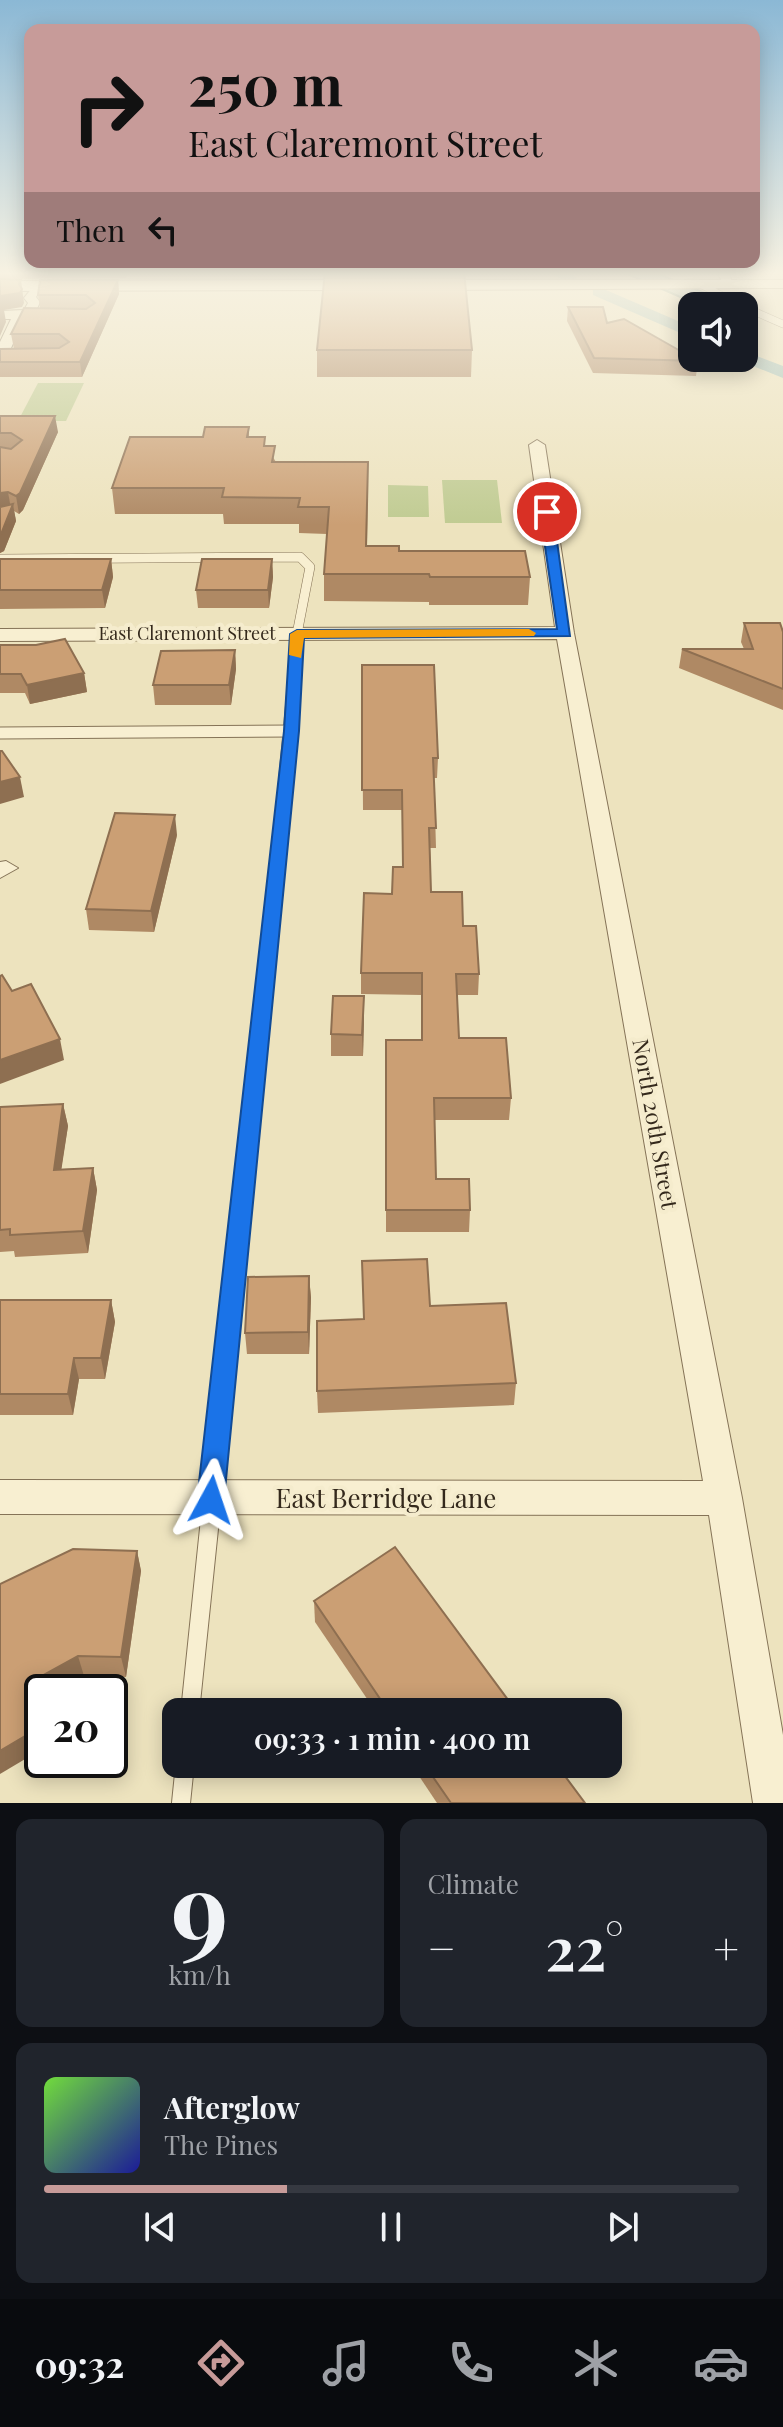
<!DOCTYPE html>
<html lang="en">
<head>
<meta charset="utf-8">
<style>
  :root { --surface:#171b24; --page:#20242c; --text:#f1f3f6; --muted:#9ea1a6; --line:#363941; --accent:#c79b99 }
  body { margin:0; font-family:"Playfair Display",serif; background:var(--page); color:var(--text); height:100vh; display:flex; flex-direction:column; font-size:30px; white-space:nowrap }
  * { box-sizing:border-box; margin:0 }
  p { font-size:26px; color:var(--muted) }
  .icon { flex:none; width:44px; height:44px; fill:none; stroke:currentColor; stroke-width:2; stroke-linecap:round; stroke-linejoin:round }
  .map { position:relative; height:1803px; overflow:hidden }
  .side { display:flex; flex-direction:column; gap:16px; padding:16px; background:#0d0f14; flex:1 }
  .side>* { flex:none }
  .guide { position:absolute; left:24px; top:24px; width:736px; height:244px; border-radius:16px; box-shadow:0 4px 20px #0003; background:#c79b99; color:#111; overflow:hidden }
  .buttons { position:absolute; left:678px; top:292px; display:grid; gap:16px }
  .buttons a { display:grid; place-items:center; width:80px; height:80px; border-radius:16px; background:var(--surface); box-shadow:0 4px 20px #0003; font-size:40px }
  .speed { position:absolute; left:24px; top:1674px; display:flex; gap:16px; font-size:40px; font-weight:700; text-align:center }
  .speed>* { display:grid; place-content:center; width:104px; height:104px; border-radius:50%; background:var(--surface); box-shadow:0 4px 20px #0003; line-height:1 }
  .speed .limit { border:4px solid #111; border-radius:12px; background:#fff; color:#111 }
  .pin { position:absolute; display:grid; place-items:center; width:68px; height:68px; color:#fff; margin:-34px; border:4px solid #fff; border-radius:50%; box-shadow:0 2px 8px #0007 }
  .me { position:absolute; width:88px; margin:-44px; rotate:5deg; stroke-linejoin:round; filter:drop-shadow(0 0 6px #0008) }
  .turn { display:flex; align-items:center; gap:28px; height:168px; padding:0 32px; font-size:36px }
  .turn .icon { width:104px; height:104px; stroke-width:2.5 }
  .turn b { display:block; font-size:56px; line-height:68px }
  .then { display:flex; align-items:center; height:76px; padding:0 32px; background:#0003; gap:16px; font-size:30px }
  .big { font-size:60px; font-weight:600; line-height:1.1 }
  .side .widget { flex:1; display:flex; flex-direction:column; justify-content:center; gap:12px; min-width:0; padding:0 28px; border-radius:16px; background:var(--page) }
  .side .dial { align-items:center; gap:0 }
  .dial b { font-size:104px; line-height:1 }
  .song { display:flex; align-items:center; gap:24px }
  .cover { width:96px; height:96px; border-radius:12px; background:linear-gradient(135deg,hsl(100 70% 55%),hsl(240 70% 35%)) }
  .played { height:8px; border-radius:4px; background:linear-gradient(90deg,var(--accent) 35%,var(--line) 35%) }
  .keys { display:flex; justify-content:space-around; direction:ltr }
  .heat { display:flex; justify-content:space-between; align-items:center; font-size:44px; direction:ltr }
  .side .tiles { flex:1; display:grid; gap:16px; grid-template-columns:1fr 1fr }
  .widget:last-child { grid-column:span 2 }
  .trip { position:absolute; left:162px; top:1698px; width:460px; height:80px; border-radius:16px; background:var(--surface); box-shadow:0 4px 20px #0003; font-weight:600; line-height:80px; text-align:center }
  .tabs { display:flex; height:128px; justify-content:space-around; align-items:center; background:#090b0e; color:var(--muted) }
  .tabs .icon { width:56px; height:56px }
  .tabs .active { color:var(--accent) }
  .tabs b { font-size:36px; color:var(--text) }
  .map>svg:first-child { display:block }
  .green { fill:#c0cb92 }
  .water { fill:#a1bfb8; stroke:#698c86; stroke-width:2 }
  .lines { fill:none; stroke-linecap:round; stroke-linejoin:round }
  .canal { fill:#a1bfb8; fill-rule:evenodd }
  .service-far4-casing { stroke:#857357; stroke-width:8 }
  .service-far3-casing { stroke:#857357; stroke-width:10 }
  .service-far2-casing { stroke:#857357; stroke-width:13 }
  .service-far1-casing { stroke:#857357; stroke-width:16 }
  .service-casing { stroke:#857357; stroke-width:20 }
  .minor-casing { stroke:#857357; stroke-width:2 }
  .tertiary-casing { stroke:#857357; stroke-width:2 }
  .service-far4 { stroke:#f8efd1; stroke-width:7 }
  .service-far3 { stroke:#f8efd1; stroke-width:9 }
  .service-far2 { stroke:#f8efd1; stroke-width:11 }
  .service-far1 { stroke:#f8efd1; stroke-width:14 }
  .service { stroke:#f8efd1; stroke-width:18 }
  .minor { fill:#f8efd1; fill-rule:evenodd }
  .tertiary { fill:#f8efd1; fill-rule:evenodd }
  .wall { fill:#af8964 }
  .shaded-wall { fill:#8e6f51 }
  .building { fill:#cb9f74; stroke:#8e6f51; stroke-width:2 }
  .route { fill:#1a73e8; stroke:#114b97; stroke-width:2 }
  .slow { fill:#f59e0b }
  .labels { text-anchor:middle; stroke-width:8; stroke-linejoin:round; paint-order:stroke }
  .far-street-label { font-size:18px; fill:#34291c; stroke:#f5eccd }
  .street-label { font-size:22px; fill:#34291c; stroke:#f5eccd }
  .near-street-label { font-size:26px; fill:#34291c; stroke:#f5eccd }
</style>
</head>
<body>
<div class="map">
<svg width="783" height="1803" viewBox="0 0 783 1803">
  <rect width="100%" height="100%" fill="#ede3be"/>
  <g class="green">
    <polygon points="38,383 84,383 66,421 18,421"/>
    <polygon points="497,480 502,523 445,523 442,480"/>
    <polygon points="388,485 428,486 429,517 388,517"/>
  </g>
  <polygon class="water" points="623,272 654,272 736,306 701,306"/>
  <g class="lines">
    <g class="canal">
      <polygon points="548,272 569,272 577,278 569,283"/>
      <polygon points="599,287 692,327 692,338 593,295 593,289"/>
      <polygon points="744,351 783,366 783,378 738,360 744,358"/>
    </g>
    <defs>
      <g id="service-far4">
        <polyline points="700,284 742,306"/>
        <polyline points="744,307 783,324"/>
      </g>
      <polyline id="service-far3" points="0,559 300,557 310,567 297,634 295,670"/>
      <g id="service-far2">
        <polyline points="0,733 291,731"/>
        <polyline points="268,958 295,668"/>
      </g>
      <polyline id="service-far1" points="230,1328 268,956"/>
      <g id="service">
        <polyline points="190,1712 230,1326"/>
        <polyline points="181,1803 185,1764"/>
      </g>
      <g id="minor">
        <polygon points="717,272 729,272 733,287 725,287"/>
        <polygon points="37,282 43,286 36,297 40,302 36,311 60,315 54,319 24,319 7,357 0,361 0,342 11,319 0,319 0,311 24,310 28,303 24,298"/>
        <polygon points="537,440 545,445 574,633 742,1498 783,1735 783,1803 753,1803 709,1515 0,1514 0,1480 703,1481 557,639 0,641 0,629 555,627 529,445"/>
        <polygon points="6,861 18,868 0,878 0,862"/>
      </g>
      <g id="tertiary">
        <polygon points="783,280 783,288 426,290 418,285 426,280"/>
        <polygon points="0,281 362,280 370,285 362,290 0,291"/>
      </g>
    </defs>
    <use href="#service-far4" class="service-far4-casing"/>
    <use href="#service-far3" class="service-far3-casing"/>
    <use href="#service-far2" class="service-far2-casing"/>
    <use href="#service-far1" class="service-far1-casing"/>
    <use href="#service" class="service-casing"/>
    <use href="#minor" class="minor-casing"/>
    <use href="#tertiary" class="tertiary-casing"/>
    <use href="#service-far4" class="service-far4"/>
    <use href="#service-far3" class="service-far3"/>
    <use href="#service-far2" class="service-far2"/>
    <use href="#service-far1" class="service-far1"/>
    <use href="#service" class="service"/>
    <use href="#minor" class="minor"/>
    <use href="#tertiary" class="tertiary"/>
  </g>
  <g class="wall">
    <polygon points="0,272 129,272 126,278 0,279"/>
    <polygon points="118,280 119,294 82,377 0,377 0,349 14,349 11,334 40,308 38,295"/>
    <polygon points="568,307 698,361 696,376 593,373 567,321"/>
    <polygon points="317,350 472,350 471,377 317,377"/>
    <polygon points="0,416 58,432 23,510 19,514 14,511 16,521 4,551 0,553"/>
    <polygon points="249,427 249,437 266,446 276,462 368,462 367,546 399,551 530,577 528,605 429,605 429,602 324,601 324,574 327,534 299,533 299,524 224,524 223,514 115,514 112,488 203,437"/>
    <polygon points="0,559 111,559 113,577 105,608 0,609"/>
    <polygon points="272,559 273,577 269,608 198,608 196,590"/>
    <polygon points="744,623 783,632 783,710 679,668 682,649 744,649 741,642"/>
    <polygon points="0,645 84,673 87,692 30,704 25,693 0,693"/>
    <polygon points="235,650 236,669 231,705 155,705 153,685"/>
    <polygon points="362,665 438,758 437,778 434,778 436,848 430,848 431,892 463,926 479,974 478,995 457,995 459,1038 511,1098 509,1120 434,1120 436,1179 470,1210 469,1232 386,1232 386,1040 422,1040 422,995 361,994 361,973 402,867 402,810 363,810"/>
    <polygon points="177,835 154,932 89,930 86,909"/>
    <polygon points="364,1017 363,1056 331,1056 331,1034"/>
    <polygon points="63,1104 68,1126 61,1169 93,1168 97,1190 88,1253 15,1257 14,1251 0,1252 0,1107"/>
    <polygon points="309,1276 311,1298 309,1354 247,1354 245,1333"/>
    <polygon points="0,1300 111,1300 115,1322 105,1379 79,1379 73,1415 0,1415"/>
    <polygon points="430,1306 516,1383 514,1405 318,1413 317,1391 364,1319"/>
    <polygon points="137,1551 141,1571 126,1677 84,1676 42,1692"/>
    <polygon points="314,1601 517,1712 376,1712 315,1622"/>
    <polygon points="411,1764 556,1764 585,1803 437,1803"/>
  </g>
  <g class="shaded-wall">
    <polygon points="21,280 24,303 22,307 4,310 6,322 0,336 0,296 19,284"/>
    <polygon points="118,280 119,294 82,377 80,362"/>
    <polygon points="55,416 58,432 23,510 19,514 16,496"/>
    <polygon points="8,492 11,509 0,511 0,493"/>
    <polygon points="13,504 16,521 4,551 0,553 0,534"/>
    <polygon points="111,559 113,577 105,608 102,590"/>
    <polygon points="272,559 273,577 269,608 268,590"/>
    <polygon points="235,650 236,669 231,705 229,685"/>
    <polygon points="84,673 87,692 30,704 27,685"/>
    <polygon points="20,777 24,797 0,804 0,782"/>
    <polygon points="175,815 177,835 154,932 151,911"/>
    <polygon points="364,996 364,1017 363,1056 362,1035"/>
    <polygon points="60,1039 64,1060 0,1084 0,1060"/>
    <polygon points="63,1104 68,1126 58,1192 54,1170"/>
    <polygon points="93,1168 97,1190 88,1253 83,1231"/>
    <polygon points="309,1276 311,1298 309,1354 308,1332"/>
    <polygon points="111,1300 115,1322 105,1379 101,1358"/>
    <polygon points="74,1358 79,1379 73,1415 68,1394"/>
    <polygon points="137,1551 141,1571 126,1677 121,1657"/>
    <polygon points="78,1656 84,1676 55,1692 45,1692 40,1677"/>
    <polygon points="42,1726 42,1749 0,1774 0,1751"/>
  </g>
  <g class="building">
    <polygon points="325,272 464,272 472,350 317,350"/>
    <polygon points="0,279 21,280 19,284 22,289 20,293 0,296"/>
    <polygon points="40,280 118,280 80,362 0,362 0,349 59,348 69,342 59,334 11,334 24,308 86,309 95,303 86,295 38,295"/>
    <polygon points="568,307 603,307 607,323 624,319 698,361 594,358"/>
    <polygon points="0,416 55,416 20,493 16,496 8,492 0,493 0,447 11,449 22,440 11,433 0,433"/>
    <polygon points="205,427 249,427 247,437 265,437 264,446 275,446 272,462 368,462 366,546 399,546 399,551 525,551 530,577 430,577 429,574 324,574 329,507 298,507 300,498 222,497 224,488 112,488 130,437 203,437"/>
    <polygon points="13,504 1,534 0,534 0,507"/>
    <polygon points="0,559 111,559 102,590 0,590"/>
    <polygon points="202,559 272,559 268,590 196,590"/>
    <polygon points="744,623 780,623 783,632 783,689 682,649 753,649"/>
    <polygon points="65,639 84,673 27,685 21,674 0,674 0,645 36,645"/>
    <polygon points="235,650 229,685 153,685 161,651"/>
    <polygon points="362,665 434,665 438,758 433,758 436,828 429,828 431,892 462,892 463,926 476,926 479,974 456,974 459,1038 506,1038 511,1098 434,1098 436,1179 469,1179 470,1210 386,1210 386,1040 422,1040 422,973 361,973 364,893 392,894 393,867 403,867 402,790 362,790"/>
    <polygon points="0,751 2,751 20,777 0,782"/>
    <polygon points="115,813 175,815 151,911 86,909"/>
    <polygon points="2,975 12,991 31,984 60,1039 0,1060 0,976"/>
    <polygon points="333,996 364,996 362,1035 331,1034"/>
    <polygon points="63,1104 54,1170 93,1168 83,1231 10,1235 10,1229 0,1230 0,1107"/>
    <polygon points="427,1259 430,1306 506,1303 516,1383 317,1391 317,1321 364,1319 362,1261"/>
    <polygon points="309,1276 308,1332 245,1333 248,1277"/>
    <polygon points="0,1300 111,1300 101,1358 74,1358 68,1394 0,1394"/>
    <polygon points="395,1547 517,1712 389,1712 314,1601"/>
    <polygon points="73,1549 137,1551 121,1657 78,1656 40,1677 46,1692 42,1692 42,1726 0,1751 0,1584"/>
    <polygon points="424,1764 556,1764 585,1803 451,1803"/>
  </g>
  <linearGradient id="sky" x2="0" y2="1"><stop stop-color="#8bb8d5"/><stop offset="0.52" stop-color="#f7f2e2"/><stop offset="1" stop-color="#f7f2e2" stop-opacity="0"/></linearGradient>
  <rect width="783" height="525" fill="url(#sky)"/>
  <polygon class="route" points="547,508 553,512 570,636 304,638 299,731 224,1500 220,1509 211,1513 201,1509 197,1500 284,731 290,634 297,630 557,629 540,512"/>
  <polygon class="slow" points="529,629 536,633 534,636 304,638 301,658 289,655 290,634 297,630"/>
  <g class="labels">
    <g class="far-street-label">
      <text x="187" y="640">East Claremont Street</text>
    </g>
    <g class="street-label">
      <text transform="translate(655 1124) rotate(80)" y="8">North 20th Street</text>
    </g>
    <g class="near-street-label">
      <text x="386" y="1508">East Berridge Lane</text>
    </g>
  </g>
</svg>
<div class="buttons">
<a><svg class="icon" aria-label="sound" viewBox="0 0 24 24"><path d="M4 9h4l5-4v14l-5-4H4zM17 9q2 3 0 6"/></svg></a>
</div>
<div class="speed"><div class="limit">20</div></div>
<div class="pin" style="left:547px;top:512px;background:#d93025"><svg class="icon" aria-label="arrive" viewBox="0 0 24 24"><path d="M6 21V4h12l-3 4 3 4H6"/></svg></div>
<svg class="me" style="left:211px;top:1500px" viewBox="-20 -20 40 40"><path d="M0-17L14 15 0 8-14 15z" fill="#1a73e8" stroke="#fff" stroke-width="4"/></svg>
<div class="trip">09:33 · 1 min · 400 m</div>
<div class="guide">
<div class="turn"><svg class="icon" aria-label="right" viewBox="0 0 24 24"><path d="M7 20v-9h11M14 6l5 5-5 5"/></svg><div><b>250 m</b>East Claremont Street</div></div>
<div class="then">Then<svg class="icon" aria-label="left" viewBox="0 0 24 24"><path d="M17 20v-9H6M10 6l-5 5 5 5"/></svg></div>
</div>
</div>
<section class="side">
<div class="tiles">
<div class="widget dial"><b>9</b><p>km/h</p></div>
<div class="widget"><p>Climate</p>
<div class="heat"><a>−</a><b class="big">22°</b><a>+</a></div>
</div>
<div class="widget">
<div class="song"><i class="cover"></i><div><b>Afterglow</b><p>The Pines</p></div></div>
<div class="played"></div>
<div class="keys"><svg class="icon" aria-label="previous" viewBox="0 0 24 24"><path d="M18 5L8 12l10 7zM5 5v14"/></svg><svg class="icon" aria-label="pause" viewBox="0 0 24 24"><path d="M8 5v14M16 5v14"/></svg><svg class="icon" aria-label="next" viewBox="0 0 24 24"><path d="M6 5l10 7-10 7zM19 5v14"/></svg></div>
</div>
</div>
</section>
<nav class="tabs">
<b>09:32</b>
<svg class="icon active" aria-label="directions" viewBox="0 0 24 24"><path d="M12 3l9 9-9 9-9-9zM9 14v-3h6M13 9l2 2-2 2"/></svg>
<svg class="icon" aria-label="music" viewBox="0 0 24 24"><path d="M9 18V5l10-2v13"/><circle cx="6" cy="18" r="3"/><circle cx="16" cy="16" r="3"/></svg>
<svg class="icon" aria-label="phone" viewBox="0 0 24 24"><path d="M5 4h4l2 5-3 2q2 4 5 5l2-3 5 2v4C11 20 4 13 5 4z"/></svg>
<svg class="icon" aria-label="climate" viewBox="0 0 24 24"><path d="M12 3v18M4 7l16 10M4 17L20 7"/></svg>
<svg class="icon" aria-label="car" viewBox="0 0 24 24"><path d="M5 17H2v-5l4-1 3-4h7l3 4 3 1v5h-3M9 17h6M6 11h13"/><circle cx="7" cy="17" r="2"/><circle cx="17" cy="17" r="2"/></svg>
</nav>
</body>
</html>
